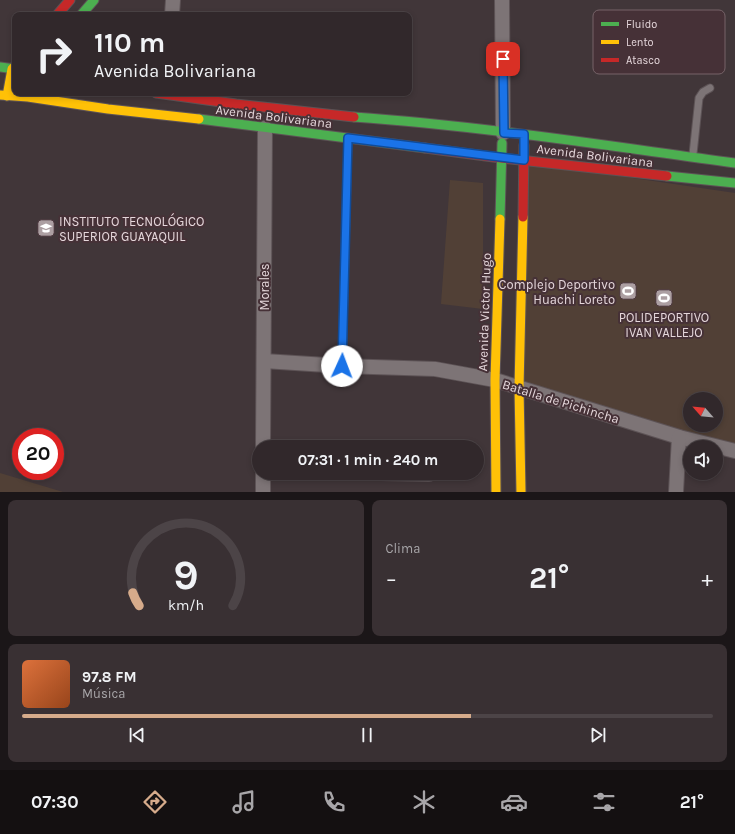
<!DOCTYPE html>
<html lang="es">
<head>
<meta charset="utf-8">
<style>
  :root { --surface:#31282b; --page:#393033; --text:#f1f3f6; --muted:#a8a6a9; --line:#4c4447; --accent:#d6ab8b }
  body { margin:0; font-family:Karla,sans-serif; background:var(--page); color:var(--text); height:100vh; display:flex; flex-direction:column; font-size:15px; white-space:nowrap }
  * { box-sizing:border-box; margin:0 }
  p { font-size:13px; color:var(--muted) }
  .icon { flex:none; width:22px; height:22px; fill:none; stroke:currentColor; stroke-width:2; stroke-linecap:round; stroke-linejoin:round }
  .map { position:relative; height:492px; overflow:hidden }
  .details { display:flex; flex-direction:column; gap:8px; padding:8px; background:#1b1618; flex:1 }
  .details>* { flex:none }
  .hud { position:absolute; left:12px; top:12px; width:400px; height:84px; border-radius:8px; box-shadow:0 2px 6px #0003,0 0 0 1px var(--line); background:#31282b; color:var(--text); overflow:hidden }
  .needle { width:26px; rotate:297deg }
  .buttons { position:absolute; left:683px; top:392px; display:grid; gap:8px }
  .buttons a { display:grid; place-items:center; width:40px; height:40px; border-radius:50%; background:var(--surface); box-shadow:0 2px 6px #0003,0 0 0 1px var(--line); font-size:20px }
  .speed { position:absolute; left:12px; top:428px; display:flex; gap:8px; font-size:20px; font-weight:700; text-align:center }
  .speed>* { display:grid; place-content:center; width:52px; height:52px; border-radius:50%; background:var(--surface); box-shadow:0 2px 6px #0003,0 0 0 1px var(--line); line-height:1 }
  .speed .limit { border:6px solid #d22; background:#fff; color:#111 }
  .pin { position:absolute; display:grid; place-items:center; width:34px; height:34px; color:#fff; margin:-17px; border-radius:8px; box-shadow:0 2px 6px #0006 }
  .me { position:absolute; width:44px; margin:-22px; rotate:2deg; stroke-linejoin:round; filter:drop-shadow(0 0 3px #0008) }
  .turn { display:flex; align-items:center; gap:14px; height:84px; padding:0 16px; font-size:18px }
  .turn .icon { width:52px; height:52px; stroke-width:2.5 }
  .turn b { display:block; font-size:28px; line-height:34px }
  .big { font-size:30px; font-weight:700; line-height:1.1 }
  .details .card { flex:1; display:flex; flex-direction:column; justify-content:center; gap:6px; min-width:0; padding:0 14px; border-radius:8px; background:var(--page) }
  .details .dial { align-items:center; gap:0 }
  .dial svg { height:104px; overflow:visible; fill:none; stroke:var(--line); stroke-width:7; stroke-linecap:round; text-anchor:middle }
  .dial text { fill:var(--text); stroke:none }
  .song { display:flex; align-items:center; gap:12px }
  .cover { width:48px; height:48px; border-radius:6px; background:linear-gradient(135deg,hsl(20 70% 55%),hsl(20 70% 35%)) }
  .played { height:4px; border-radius:2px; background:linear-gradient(90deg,var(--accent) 65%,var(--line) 65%) }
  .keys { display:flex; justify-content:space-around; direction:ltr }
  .heat { display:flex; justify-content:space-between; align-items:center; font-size:22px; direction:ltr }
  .details .tiles { flex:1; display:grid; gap:8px; grid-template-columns:1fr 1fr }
  .card:last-child { grid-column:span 2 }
  .trip { position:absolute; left:252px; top:440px; width:232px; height:40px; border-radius:20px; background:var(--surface); box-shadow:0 2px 6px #0003,0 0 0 1px var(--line); font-weight:700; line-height:40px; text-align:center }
  .tab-bar { display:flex; height:64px; justify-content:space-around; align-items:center; background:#141011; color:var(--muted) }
  .tab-bar .icon { width:28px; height:28px }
  .tab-bar .selected { color:var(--accent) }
  .tab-bar b { font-size:18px; color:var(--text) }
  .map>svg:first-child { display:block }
  .park { fill:#514036; fill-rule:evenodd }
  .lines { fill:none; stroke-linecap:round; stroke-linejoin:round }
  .lane-casing { stroke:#5d5356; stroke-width:9 }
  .street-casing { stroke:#5d5356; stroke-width:16 }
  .fast-casing { stroke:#5d5356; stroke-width:11 }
  .slow-casing { stroke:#5d5356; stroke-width:11 }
  .jam-casing { stroke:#5d5356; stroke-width:11 }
  .lane { stroke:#7d7476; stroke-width:7 }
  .street { stroke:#7d7476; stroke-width:14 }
  .fast { stroke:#4caf50; stroke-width:9 }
  .slow { stroke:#ffc107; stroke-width:9 }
  .jam { stroke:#c62828; stroke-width:9 }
  .route-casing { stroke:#114b97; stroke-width:10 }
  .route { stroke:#1a73e8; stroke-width:7 }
  .labels { text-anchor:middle; stroke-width:4; stroke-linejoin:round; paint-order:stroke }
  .street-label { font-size:13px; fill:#e5d7db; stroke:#463137 }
  .poi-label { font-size:13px; fill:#e5d7db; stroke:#463137; text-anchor:start }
  .key { fill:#463137; stroke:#766368; stroke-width:1 }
  .key-label { font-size:11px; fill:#e5d7db }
</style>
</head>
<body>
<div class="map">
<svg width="735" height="492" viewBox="0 0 735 492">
  <rect width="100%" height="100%" fill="#413639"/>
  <g class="park">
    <path d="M524,162L735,193V450L519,388ZM690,399H716V425H690Z"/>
    <polygon points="450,180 483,183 483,309 441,304"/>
    <polygon points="0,473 63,492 0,492"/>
  </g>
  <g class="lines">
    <defs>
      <g id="lane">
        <polyline points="693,154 699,98 703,92 710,88"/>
        <polyline points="342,366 348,141"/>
      </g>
      <g id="street">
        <polyline points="502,0 503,133"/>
        <polyline points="172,15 173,0"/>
        <polyline points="264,361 342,366 435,369 495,380 679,437 735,451"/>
        <polyline points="263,447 265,128"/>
        <polyline points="263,473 263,492"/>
        <polyline points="380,473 429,474"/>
        <polyline points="676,492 679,437"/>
      </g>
      <g id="fast">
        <polyline points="81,15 94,0"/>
        <polyline points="0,67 15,69"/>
        <path d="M354,117C482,126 608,146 735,163"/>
        <polyline points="199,119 425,148"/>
        <polyline points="667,176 735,183"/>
        <polyline points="500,219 502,143"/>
      </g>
      <g id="slow">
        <polyline points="0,95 28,97 108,109 199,119"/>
        <polyline points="7,96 12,69 15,66"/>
        <polyline points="496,492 495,380 500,219"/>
        <polyline points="521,492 519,388 523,217"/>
      </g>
      <g id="jam">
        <polyline points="57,15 70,0"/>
        <polyline points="156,93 236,104 354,117"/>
        <polyline points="425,148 501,158 667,176"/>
        <polyline points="523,217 524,145"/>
      </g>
    </defs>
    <use href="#lane" class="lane-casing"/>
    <use href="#street" class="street-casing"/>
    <use href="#fast" class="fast-casing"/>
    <use href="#slow" class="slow-casing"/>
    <use href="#jam" class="jam-casing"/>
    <use href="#lane" class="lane"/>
    <use href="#street" class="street"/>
    <use href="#fast" class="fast"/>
    <use href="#slow" class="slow"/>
    <use href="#jam" class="jam"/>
  </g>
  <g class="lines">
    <defs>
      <polyline id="route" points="342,366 348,138 524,160 524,134 504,133 503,59"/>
    </defs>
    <use href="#route" class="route-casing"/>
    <use href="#route" class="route"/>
  </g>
  <defs>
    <symbol id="university-square" viewBox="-11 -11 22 22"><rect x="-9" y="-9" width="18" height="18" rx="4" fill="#ac9fa2" stroke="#463137"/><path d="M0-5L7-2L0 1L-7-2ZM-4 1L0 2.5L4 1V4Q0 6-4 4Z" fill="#fff"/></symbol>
    <symbol id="stadium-square" viewBox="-11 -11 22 22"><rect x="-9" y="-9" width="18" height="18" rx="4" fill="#ac9fa2" stroke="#463137"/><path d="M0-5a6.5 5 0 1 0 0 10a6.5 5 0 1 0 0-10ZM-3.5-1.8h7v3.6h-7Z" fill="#fff"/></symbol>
  </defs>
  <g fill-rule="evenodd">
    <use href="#university-square" x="36" y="218" width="20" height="20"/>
    <use href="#stadium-square" x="618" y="281" width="20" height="20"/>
    <use href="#stadium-square" x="654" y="288" width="20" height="20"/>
  </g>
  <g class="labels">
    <g class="street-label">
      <text transform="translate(274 116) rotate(7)" y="5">Avenida Bolivariana</text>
      <text transform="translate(595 155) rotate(7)" y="5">Avenida Bolivariana</text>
      <text transform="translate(264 287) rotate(-90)" y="5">Morales</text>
      <text transform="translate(484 312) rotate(-88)" y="5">Avenida Victor Hugo</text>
      <text transform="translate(561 401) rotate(17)" y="5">Batalla de Pichincha</text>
    </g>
    <g class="poi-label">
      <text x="59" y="226">INSTITUTO TECNOLÓGICO<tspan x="59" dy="15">SUPERIOR GUAYAQUIL</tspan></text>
      <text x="615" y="289" text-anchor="end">Complejo Deportivo<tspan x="615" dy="15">Huachi Loreto</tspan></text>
      <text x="664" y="322" text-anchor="middle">POLIDEPORTIVO<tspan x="664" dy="15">IVAN VALLEJO</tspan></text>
    </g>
  </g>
  <rect x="593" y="10" width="132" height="64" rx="6" class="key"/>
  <rect x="601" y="22" width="18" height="4" fill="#4caf50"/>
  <rect x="601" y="40" width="18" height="4" fill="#ffc107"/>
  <rect x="601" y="58" width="18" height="4" fill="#c62828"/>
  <g class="key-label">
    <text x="626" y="28">Fluido</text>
    <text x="626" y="46">Lento</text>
    <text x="626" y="64">Atasco</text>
  </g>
</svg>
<div class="buttons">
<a><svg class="needle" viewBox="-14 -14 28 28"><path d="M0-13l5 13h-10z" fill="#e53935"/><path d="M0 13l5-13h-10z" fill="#a8a6a9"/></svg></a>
<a><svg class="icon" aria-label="sound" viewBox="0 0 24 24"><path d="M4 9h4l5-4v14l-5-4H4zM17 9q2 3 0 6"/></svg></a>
</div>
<div class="speed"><div class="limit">20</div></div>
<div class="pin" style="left:503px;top:59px;background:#d93025"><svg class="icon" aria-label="arrive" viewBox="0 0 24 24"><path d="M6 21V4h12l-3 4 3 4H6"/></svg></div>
<svg class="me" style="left:342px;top:366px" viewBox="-20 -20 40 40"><circle r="19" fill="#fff"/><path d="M0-13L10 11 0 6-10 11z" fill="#1a73e8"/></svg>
<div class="trip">07:31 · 1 min · 240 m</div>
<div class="hud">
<div class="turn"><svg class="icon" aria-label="right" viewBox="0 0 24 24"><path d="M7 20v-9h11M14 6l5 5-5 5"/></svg><div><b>110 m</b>Avenida Bolivariana</div></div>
</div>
</div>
<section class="details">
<div class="tiles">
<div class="card dial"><svg viewBox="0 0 100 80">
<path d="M14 69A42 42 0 1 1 86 69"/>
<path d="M14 69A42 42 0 0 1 9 59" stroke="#d6ab8b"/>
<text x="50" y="56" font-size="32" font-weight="700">9</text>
<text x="50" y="72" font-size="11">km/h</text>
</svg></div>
<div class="card"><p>Clima</p>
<div class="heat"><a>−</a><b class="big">21°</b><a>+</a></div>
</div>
<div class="card">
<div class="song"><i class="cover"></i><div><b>97.8 FM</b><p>Música</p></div></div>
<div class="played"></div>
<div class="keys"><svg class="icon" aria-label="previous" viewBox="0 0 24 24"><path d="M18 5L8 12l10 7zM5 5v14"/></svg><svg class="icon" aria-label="pause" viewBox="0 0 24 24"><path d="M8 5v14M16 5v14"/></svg><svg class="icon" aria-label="next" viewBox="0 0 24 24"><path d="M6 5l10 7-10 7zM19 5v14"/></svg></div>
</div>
</div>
</section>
<nav class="tab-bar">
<b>07:30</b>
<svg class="icon selected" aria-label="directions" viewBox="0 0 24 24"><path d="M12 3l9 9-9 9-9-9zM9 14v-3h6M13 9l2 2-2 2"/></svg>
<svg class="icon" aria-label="music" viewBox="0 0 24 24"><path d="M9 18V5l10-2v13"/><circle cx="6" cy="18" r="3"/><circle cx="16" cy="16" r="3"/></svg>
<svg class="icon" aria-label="phone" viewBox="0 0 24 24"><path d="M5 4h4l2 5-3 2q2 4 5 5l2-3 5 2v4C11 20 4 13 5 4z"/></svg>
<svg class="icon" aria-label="climate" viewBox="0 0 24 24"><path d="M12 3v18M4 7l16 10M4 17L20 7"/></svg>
<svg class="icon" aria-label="car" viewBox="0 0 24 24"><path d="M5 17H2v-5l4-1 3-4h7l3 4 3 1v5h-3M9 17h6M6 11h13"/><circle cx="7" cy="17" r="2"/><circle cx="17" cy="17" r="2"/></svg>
<svg class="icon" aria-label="filters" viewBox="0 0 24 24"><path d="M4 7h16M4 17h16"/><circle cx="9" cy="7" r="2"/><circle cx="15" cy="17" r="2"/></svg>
<b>21°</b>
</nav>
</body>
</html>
